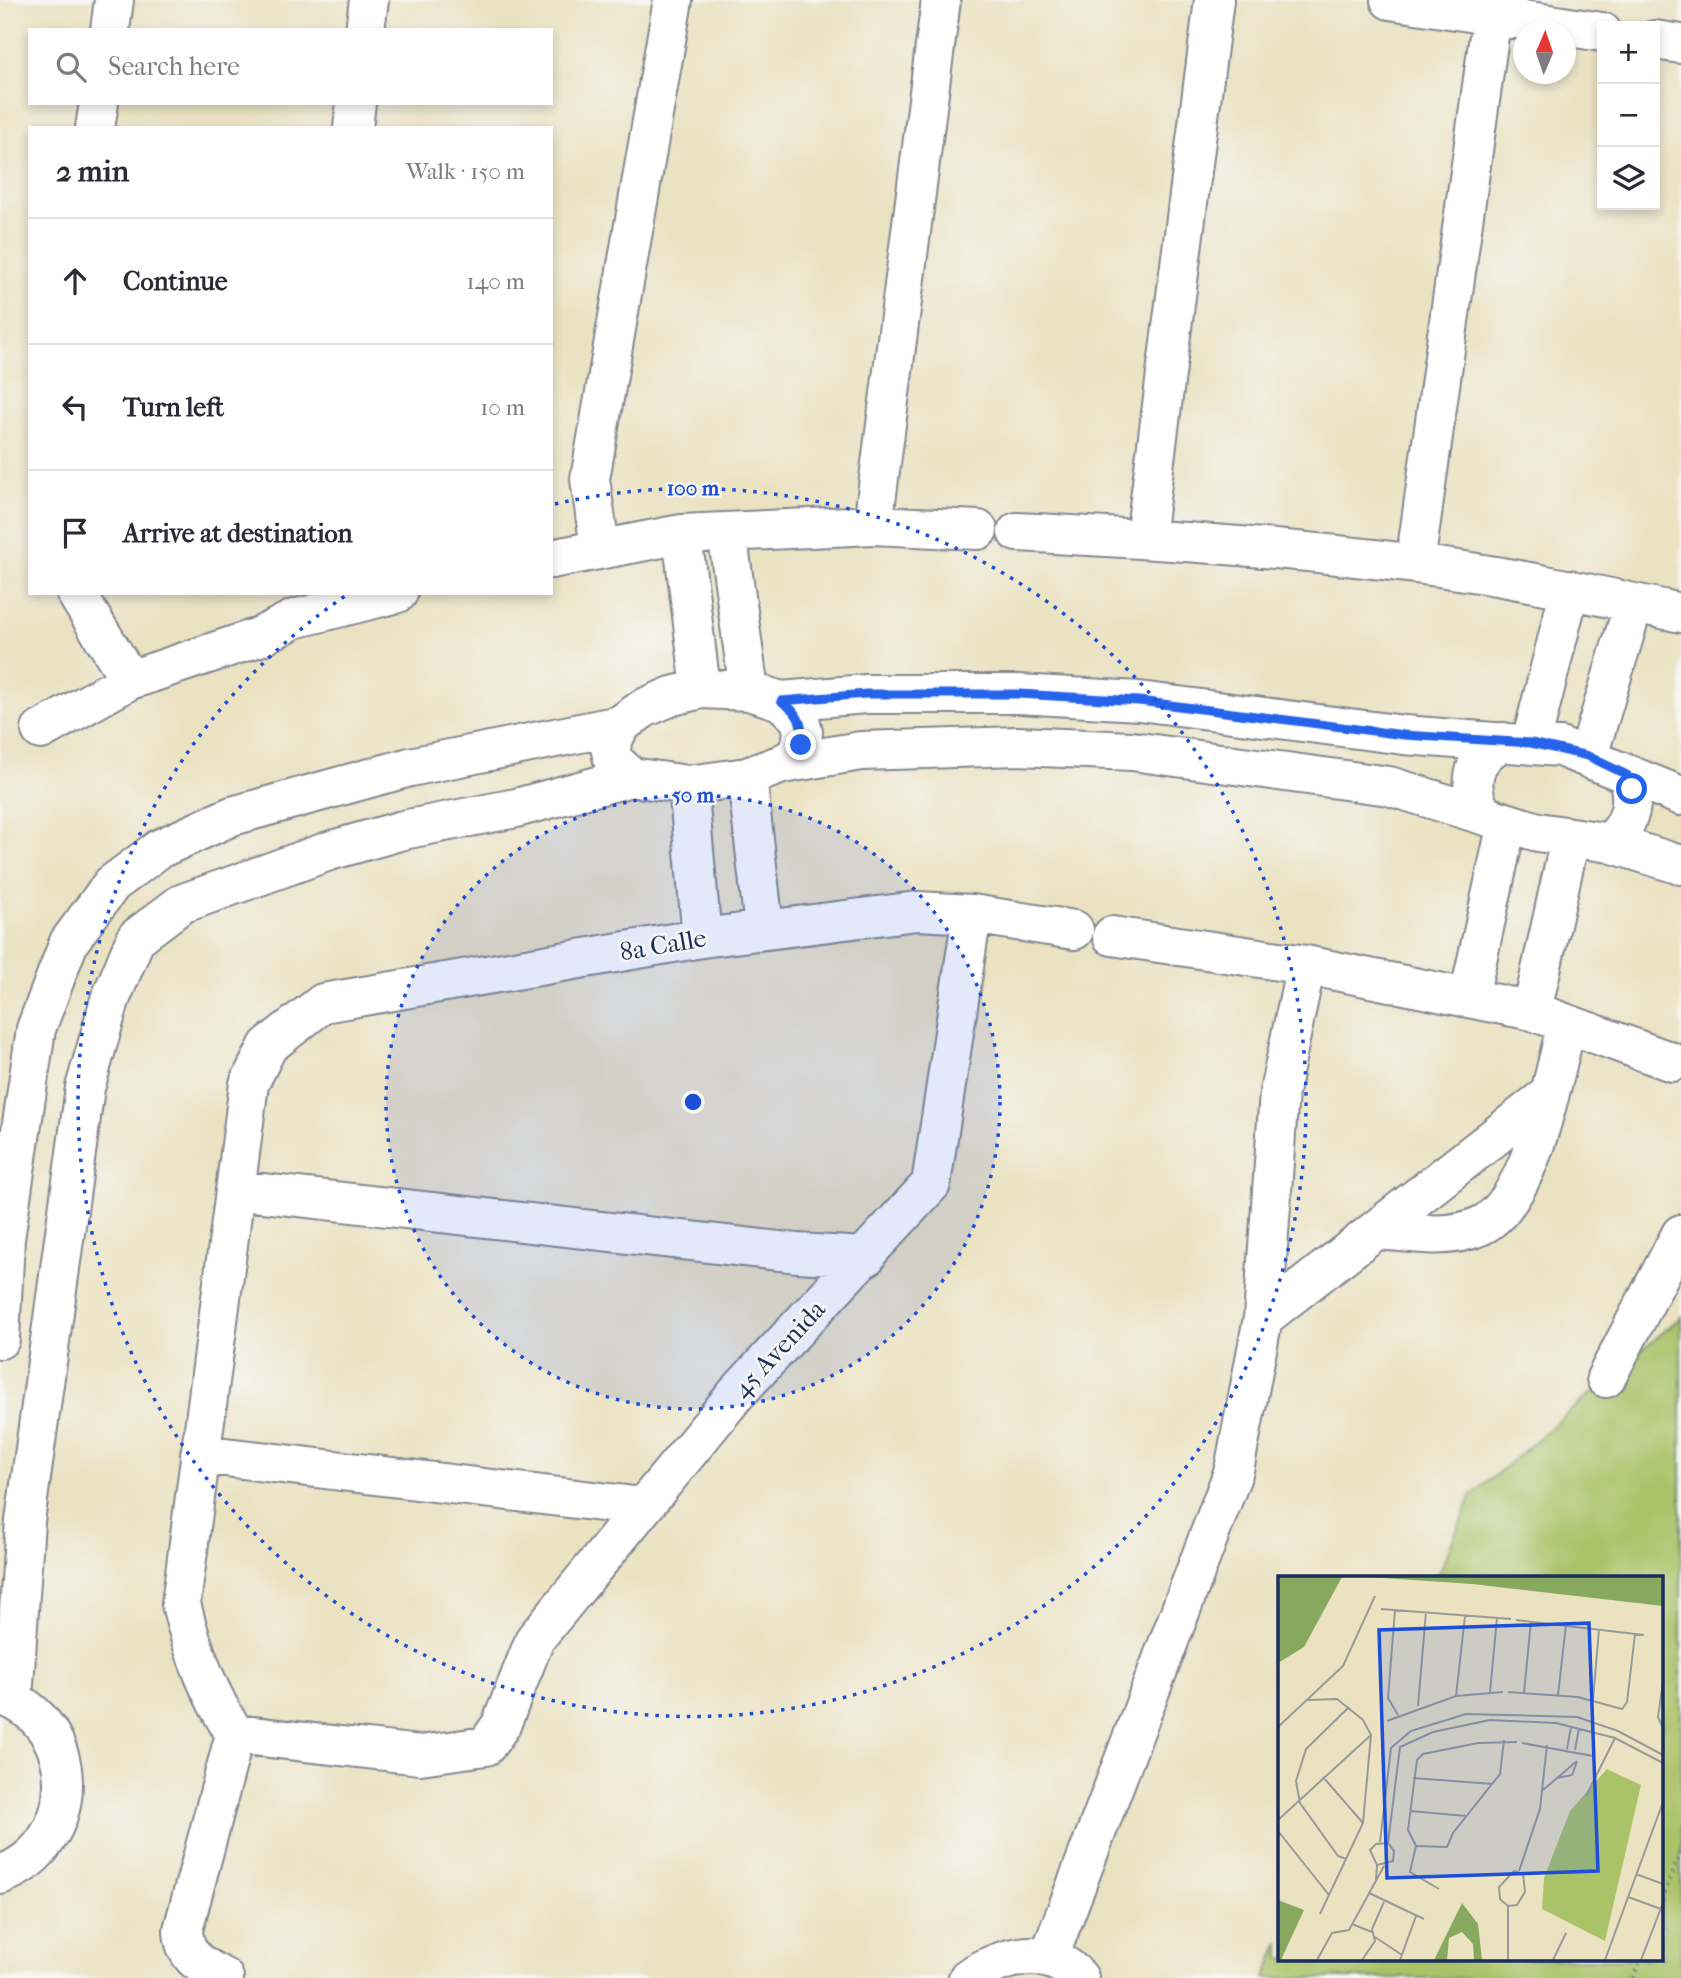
<!DOCTYPE html>
<meta charset="utf-8">
<style>
:root{--surface:#fff;--page:#f2f2f3;--text:#2b2b33;--muted:#7c7c81;--line:#e1e1e2}
body{margin:0;font-family:"IM FELL French Canon",serif;background:var(--page);color:var(--text)}
.controls{position:absolute;right:21px;top:21px;display:grid;overflow:hidden;border-radius:0px;box-shadow:0 4px 10px #0003}
.controls button{width:63px;height:63px;display:grid;place-items:center;padding:0;border:0;border-bottom:2px solid var(--line);background:var(--surface);color:var(--text);font:35px sans-serif}
.compass{position:absolute;left:1513px;top:21px;width:63px;height:63px;border-radius:50%;background:var(--surface);box-shadow:0 4px 10px #0003;rotate:2deg}
.stop{position:absolute;width:21px;height:21px;margin:-16px;border:5px solid #2563eb;border-radius:50%;background:#fff}
.stop.end{background:#2563eb;border-color:#fff;box-shadow:0 2px 7px #0008}
.list{margin:0;padding:0;list-style:none}
h2{display:flex;justify-content:space-between;align-items:center;height:91px;margin:0;padding:0 28px;font-size:30px}
h2 small{font-size:23px;font-weight:400;color:var(--muted)}
.list li{display:grid;grid-template-columns:46px 1fr auto;gap:21px;align-items:center;box-sizing:border-box;height:126px;padding:0 28px;border-top:2px solid var(--line)}
.list b{display:block;font-size:26px;white-space:nowrap}
.list em{font-size:23px;font-style:normal;color:var(--muted)}
.icon{flex:none;width:38px;height:38px;fill:none;stroke:currentColor;stroke-width:2;stroke-linecap:round;stroke-linejoin:round}
.map{position:relative;flex:none;width:1681px;height:1978px;overflow:hidden}
.search{position:absolute;background:var(--surface);box-shadow:0 4px 10px #0003;left:28px;top:28px;width:525px;height:77px;display:flex;align-items:center;gap:18px;box-sizing:border-box;padding:0 24px;border-radius:0px;color:var(--muted);font-size:26px}
.panel{position:absolute;background:var(--surface);box-shadow:0 4px 10px #0003;left:28px;top:126px;width:525px;height:469px;border-radius:0px}
.map>svg:first-child{display:block}
.green{fill:#aac369;stroke:#627964;stroke-width:2}
.lines{fill:none;stroke-linecap:round;stroke-linejoin:round}
.minor-casing{stroke:#838890;stroke-width:42}
.path{stroke:#838890;stroke-width:4.5;stroke-dasharray:2 5;stroke-linecap:butt}
.minor{stroke:#fff;stroke-width:38}
.route{stroke:#2563eb;stroke-width:9}
.ring{fill:none;stroke:#1d4ed8;stroke-width:3.5;stroke-dasharray:3.5 7}
.labels{text-anchor:middle;dominant-baseline:central;stroke-width:5;stroke-linejoin:round;paint-order:stroke}
.street-label{font-size:26px;fill:#1b2f5e;stroke:#f6f6f2}
.inset-road{fill:none;stroke:#989a9a;stroke-width:2}
.view{fill:#1d4ed8;fill-opacity:0.15;stroke:#1d4ed8;stroke-width:3.5}
.inset-edge{fill:none;stroke:#1b2f5e;stroke-width:3.5}
.centre{fill:#1d4ed8;stroke:#f6f6f2;stroke-width:3.5}
.ring-label{font-size:21px;text-anchor:middle;font-weight:bold;fill:#1d4ed8;stroke:#f6f6f2;stroke-width:5;stroke-linejoin:round;paint-order:stroke}
</style>
<div class="map">
<svg width="1681" height="1978" viewBox="0 0 1681 1978">
<rect width="100%" height="100%" fill="#f6f6f2"/>
<filter id="ink" filterUnits="userSpaceOnUse"><feTurbulence type="fractalNoise" baseFrequency=".0143" numOctaves="2"/><feDisplacementMap in="SourceGraphic" scale="14" xChannelSelector="R" yChannelSelector="G"/><feConvolveMatrix kernelMatrix="1 2 1 2 8 2 1 2 1" color-interpolation-filters="sRGB"/></filter>
<filter id="wash" filterUnits="userSpaceOnUse"><feTurbulence type="fractalNoise" baseFrequency=".00686" numOctaves="4" result="noise"/><feDisplacementMap in="SourceGraphic" scale="28" xChannelSelector="R" yChannelSelector="G"/><feGaussianBlur stdDeviation="1.57" result="paint"/><feColorMatrix in="noise" values="0 0 0 0 0 0 0 0 0 0 0 0 0 0 0 0 0 1.4 0 .05"/><feComposite in="paint" operator="in"/></filter>
<g filter="url(#wash)">
<rect width="100%" height="100%" fill="#ebe2c2"/>
<path class="green" d="M1681 1317V1978H1265L1280 1942V1959H1662V1577H1437L1472 1495Z"/>
</g>
<g filter="url(#ink)">
<g class="lines">
<g class="minor-casing">
<path id="minor" d="M1390 0 1602 32
M110 30 114 0
M365 30 369 0
M1655 40 1681 44
M95 128 99 103
M353 128 356 103
M873 525 941 0
M727 532 749 691
M1017 532C1150 539 1283 547 1415 564 1504 575 1593 594 1681 613
M682 534 701 689
M1145 538 1214 0
M600 548 590 479 673 0
M551 559 682 534 873 525 978 530
M1415 564 1492 15
M76 593 130 680
M781 701 866 694H1019L1139 701 1404 735 1560 747 1681 796
M41 730 130 680 259 637 294 619 398 593
M1531 743 1570 589
M1588 756 1634 603
M782 764 794 757 801 745 803 732 800 719 781 701 749 691 701 689 672 696 644 708 620 725 610 747 613 760 631 777 688 785 747 777 782 764 861 751 1018 746 1132 751 1389 786 1538 832 1610 843 1681 865
M747 777 764 928
M688 785 702 938
M1482 813C1466 785 1472 756 1503 742
M1610 843C1631 823 1636 801 1627 775
M1112 936 1306 965 1532 1011 1672 1062
M1469 997 1507 823
M1532 1011 1570 839
M235 1190 797 1253 866 1257
M1379 1230C1411 1233 1449 1240 1480 1226 1532 1203 1553 1076 1567 1024
M1263 1318 1547 1096
M0 1339 5 1239 36 1029 69 942 112 884 159 849 232 816 410 767 620 725
M1606 1378 1681 1234
M200 1454 643 1507
M0 1695C85 1723 83 1846 0 1875
M13 1699 25 1521 85 1088 110 1000 136 938 181 904 329 851 403 830 516 808 631 777
M235 1734 420 1755 486 1746 501 1725 535 1639 736 1394 931 1184 972 914
M1049 1957 1234 1470 1263 1318 1279 1092 1306 965
M224 1978C202 1966 184 1958 183 1930L235 1734C209 1695 192 1649 181 1604L249 1084 268 1046 323 1003 702 938 917 911 972 914 1074 930
M968 1978C1005 1955 1047 1943 1079 1978"/>
</g>
<path class="path" d="M1662 1900 1681 1851
M1633 1978 1641 1959"/>
<use href="#minor" class="minor"/>
</g>
</g>
<g class="lines" filter="url(#ink)">
<path class="route" d="M801 745C804 724 799 713 781 701L866 694H1019L1139 701 1404 735 1531 743 1588 756 1627 775 1632 789"/>
</g>
<circle cx="693" cy="1102" r="307" fill="#1d4ed8" fill-opacity=".12"/>
<g class="ring">
<circle cx="693" cy="1102" r="307"/>
<path d="M555 504A614 614 0 1 1 345 596"/>
</g>
<g class="labels">
<g class="street-label">
<text transform="translate(663 945) rotate(-10)">8a Calle</text>
<text transform="translate(779 1349) rotate(-47)">45 Avenida</text>
</g>
</g>
<g transform="translate(1278 1576)">
<rect width="385" height="385" fill="#ebe2c2"/>
<path d="M329 193 363 209 327 365 264 333 266 302 292 235Z" fill="#aac369"/>
<path d="M0 1H64L26 71 0 87ZM90 1H385V30L194 8ZM0 324 26 334 3 384H0ZM184 327 200 348 204 384H196L195 368 184 356 171 362 169 384H156Z" fill="#87a95d"/>
<path class="inset-road" d="M103 33 233 43M117 34 110 122 120 139M238 44 366 59M385 106 380 141 385 152M212 116 219 42M230 116 300 121 344 133 349 126 357 58M246 117 253 45M280 119 288 49M178 120 187 40M30 124 59 123 85 144 93 159 85 247 42 338M315 124 321 53M140 130 148 36M109 145 178 120 225 116M0 151 65 90 97 20M244 167 315 180M289 173 293 151M297 174 301 152M45 201 85 247M135 202 215 208M279 202 294 199 299 186M265 214 299 185M308 220 337 162M132 235 188 240M0 244 93 159M0 255 51 319M102 266 113 172 133 155 188 138 299 141 340 155 385 179M110 267 122 171 155 156 212 144 278 147 337 162 385 187M138 270 169 271 175 257 222 198 226 164M68 283 60 280 22 227 18 205 28 173 71 131M236 295 245 298 247 316 239 329 230 330 222 323 221 311ZM241 295 262 233 269 169M358 298 385 308M98 304 99 289 92 274 98 268 110 267 116 275 115 285 99 289M161 313 132 296 138 270 130 254 139 184 145 178 200 167 239 166M91 317 146 343M350 321 383 333M230 330V384M74 348 94 356M97 361 124 379M39 384 54 357 71 354 106 290M84 384 97 365 94 353 106 326M122 384 138 340M275 384 288 357M327 384 385 226M363 384 385 327"/>
<path class="view" d="M311 47 320 295 109 302 101 54Z"/>
<rect width="385" height="385" class="inset-edge"/>
</g>
<circle cx="693" cy="1102" r="10" class="centre"/>
<g class="ring-label">
<text x="693" y="495">100 m</text>
<text x="693" y="802">50 m</text>
</g>
</svg>
<div class="controls">
<button>+</button>
<button>−</button>
<button><svg class="icon" aria-label="layers" viewBox="0 0 24 24"><path d="M12 4l9 5-9 5-9-5zM3 14l9 5 9-5"/></svg></button>
</div>
<svg class="compass" viewBox="-18 -18 36 36"><path d="M0-13l5 13h-10z" fill="#e53935"/><path d="M0 13l5-13h-10z" fill="#7c7c81"/></svg>
<div class="stop" style="left:1632px;top:789px"></div>
<div class="stop end" style="left:801px;top:745px"></div>
<div class="search"><svg class="icon" aria-label="search" viewBox="0 0 24 24"><circle cx="10" cy="10" r="6"/><path d="M15 15l6 6"/></svg>Search here</div>
<section class="panel">
<h2>2 min<small>Walk · 150 m</small></h2>
<ul class="list">
<li><svg class="icon" aria-label="ahead" viewBox="0 0 24 24"><path d="M12 20V5M6 11l6-6 6 6"/></svg><div><b>Continue</b></div><em>140 m</em></li>
<li><svg class="icon" aria-label="left" viewBox="0 0 24 24"><path d="M17 20v-9H6M10 6l-5 5 5 5"/></svg><div><b>Turn left</b></div><em>10 m</em></li>
<li><svg class="icon" aria-label="arrive" viewBox="0 0 24 24"><path d="M6 21V4h12l-3 4 3 4H6"/></svg><div><b>Arrive at destination</b></div></li>
</ul>
</section>
</div>
